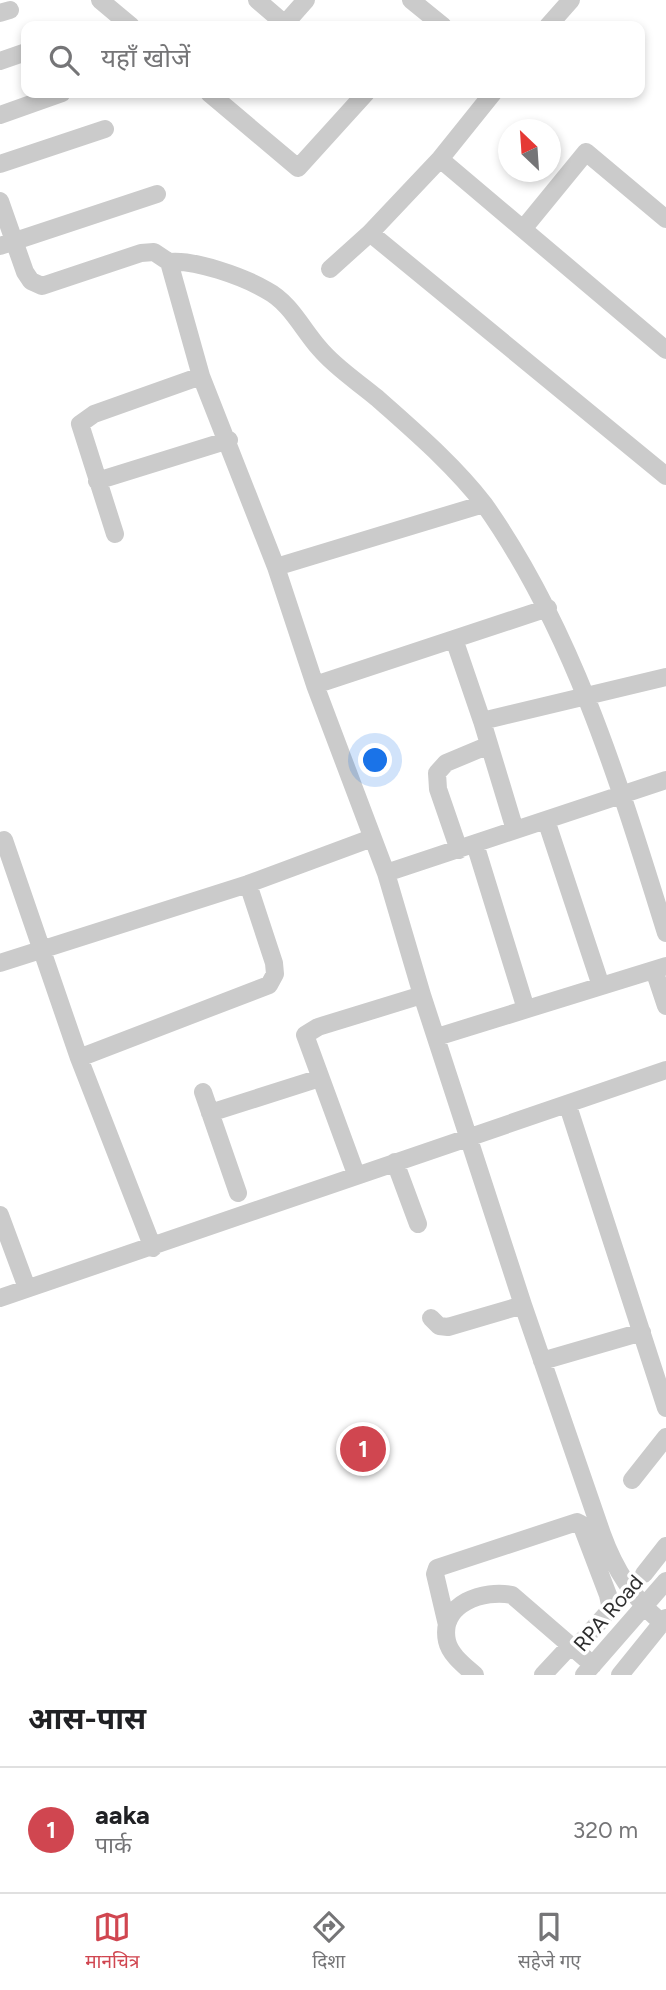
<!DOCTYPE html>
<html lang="hi">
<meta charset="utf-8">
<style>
:root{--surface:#fff;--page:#f6f6f6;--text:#202124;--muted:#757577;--line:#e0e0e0;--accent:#d04650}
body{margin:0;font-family:Figtree,"Noto Sans Devanagari",sans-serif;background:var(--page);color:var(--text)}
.compass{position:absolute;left:498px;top:119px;width:63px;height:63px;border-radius:50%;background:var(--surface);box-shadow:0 4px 10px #0003;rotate:335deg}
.you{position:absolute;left:376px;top:761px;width:24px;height:24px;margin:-18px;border:5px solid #fff;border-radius:50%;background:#1a73e8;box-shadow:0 0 0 10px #1a73e833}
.badge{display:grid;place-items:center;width:46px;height:46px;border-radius:50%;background:var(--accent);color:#fff;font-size:23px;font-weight:700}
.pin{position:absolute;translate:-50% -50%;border:4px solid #fff;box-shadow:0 2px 7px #0006}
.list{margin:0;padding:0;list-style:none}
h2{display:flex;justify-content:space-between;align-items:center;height:91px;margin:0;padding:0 28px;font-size:30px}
h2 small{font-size:23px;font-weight:400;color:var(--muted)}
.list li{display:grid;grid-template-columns:46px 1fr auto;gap:21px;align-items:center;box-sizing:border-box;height:126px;padding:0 28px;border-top:2px solid var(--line)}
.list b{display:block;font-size:26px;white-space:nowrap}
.list p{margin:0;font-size:23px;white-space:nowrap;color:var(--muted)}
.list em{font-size:23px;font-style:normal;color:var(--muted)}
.icon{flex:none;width:38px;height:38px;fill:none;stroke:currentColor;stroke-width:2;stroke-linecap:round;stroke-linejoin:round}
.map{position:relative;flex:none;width:666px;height:1675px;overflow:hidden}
.search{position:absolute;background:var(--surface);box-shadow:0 4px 10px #0003;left:21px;right:21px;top:21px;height:77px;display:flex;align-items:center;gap:18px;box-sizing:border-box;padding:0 24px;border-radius:14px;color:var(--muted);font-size:26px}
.sheet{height:217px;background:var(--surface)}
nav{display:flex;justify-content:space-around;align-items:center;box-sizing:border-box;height:98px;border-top:2px solid var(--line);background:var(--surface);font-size:19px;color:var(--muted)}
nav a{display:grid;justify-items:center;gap:4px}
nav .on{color:var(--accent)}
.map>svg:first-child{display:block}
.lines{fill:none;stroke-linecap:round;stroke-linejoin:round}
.minor{stroke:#cbcbcb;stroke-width:18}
.labels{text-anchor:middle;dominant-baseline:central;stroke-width:7;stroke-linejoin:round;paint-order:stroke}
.street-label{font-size:21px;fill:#2e2e2e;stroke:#fff}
</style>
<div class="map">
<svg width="666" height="1675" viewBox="0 0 666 1675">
<rect width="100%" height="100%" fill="#fff"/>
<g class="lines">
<path class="minor" d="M100 0 131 26
M257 0 285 24
M411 0 443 26
M0 13 10 10
M283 26 306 0
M548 26 571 0
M0 61 26 52
M209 93 298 168 366 93
M493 93 440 159 370 233 666 476
M0 115 62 93
M440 159 666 350
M0 164 105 129
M0 201 25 272 31 281 42 286 141 253 154 252 169 262 201 376 276 567 315 685 386 873 422 995 523 1305 602 1534C615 1570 633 1598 662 1623
M523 229 586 152 666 219
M0 246 157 194
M169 262C194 259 244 277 266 290 291 303 302 329 320 349 336 368 358 382 377 398 414 431 453 464 484 504
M330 269 370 233
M97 481 229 440
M115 534 80 424 94 414 201 376
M276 567 484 504C574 631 620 786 666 933
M454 639 482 721
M315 685 548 608
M546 820 601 986
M515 830 482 721 666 677
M4 840 79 1058 153 1248
M475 844 526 1009
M459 850 438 789 437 773 446 763 489 745
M386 873 666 780
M0 963 248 884 372 838
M654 970 666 1006
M437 1037 666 966
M79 1058 269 985 275 974 274 963 248 884
M203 1092 238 1193
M568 1106 666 1408
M210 1113 320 1078
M395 1162 418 1224
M356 1174 305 1035 318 1027 422 995
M0 1215 27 1288
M0 1298 666 1070
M431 1318 439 1326 448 1327 523 1305
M542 1361 642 1332
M632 1480 666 1437
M644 1574 666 1546
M447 1625 435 1574 437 1568 577 1522 581 1524 608 1595 611 1609 574 1650
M475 1675C465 1666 450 1655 447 1641 439 1603 485 1589 512 1595L593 1665
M543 1675 570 1646
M584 1675 666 1581
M620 1675 666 1618"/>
</g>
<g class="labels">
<g class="street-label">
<text transform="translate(608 1613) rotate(-49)">RPA Road</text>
</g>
</g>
</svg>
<svg class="compass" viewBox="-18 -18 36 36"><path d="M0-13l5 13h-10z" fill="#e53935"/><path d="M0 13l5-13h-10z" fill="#757577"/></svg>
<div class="you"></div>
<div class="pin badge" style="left:363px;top:1449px">1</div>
<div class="search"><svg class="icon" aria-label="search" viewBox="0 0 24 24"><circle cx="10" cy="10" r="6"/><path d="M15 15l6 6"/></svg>यहाँ खोजें</div>
</div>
<section class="sheet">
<h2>आस-पास<small></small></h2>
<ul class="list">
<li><span class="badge">1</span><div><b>aaka</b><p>पार्क</p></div><em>320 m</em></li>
</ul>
</section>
<nav>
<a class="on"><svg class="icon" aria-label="map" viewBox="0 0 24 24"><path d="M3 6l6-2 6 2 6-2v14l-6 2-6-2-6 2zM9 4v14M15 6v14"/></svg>मानचित्र</a>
<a><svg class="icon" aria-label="directions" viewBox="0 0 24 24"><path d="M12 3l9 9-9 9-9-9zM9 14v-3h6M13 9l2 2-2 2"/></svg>दिशा</a>
<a><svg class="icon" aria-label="saved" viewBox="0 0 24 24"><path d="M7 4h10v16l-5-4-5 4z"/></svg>सहेजे गए</a>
</nav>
